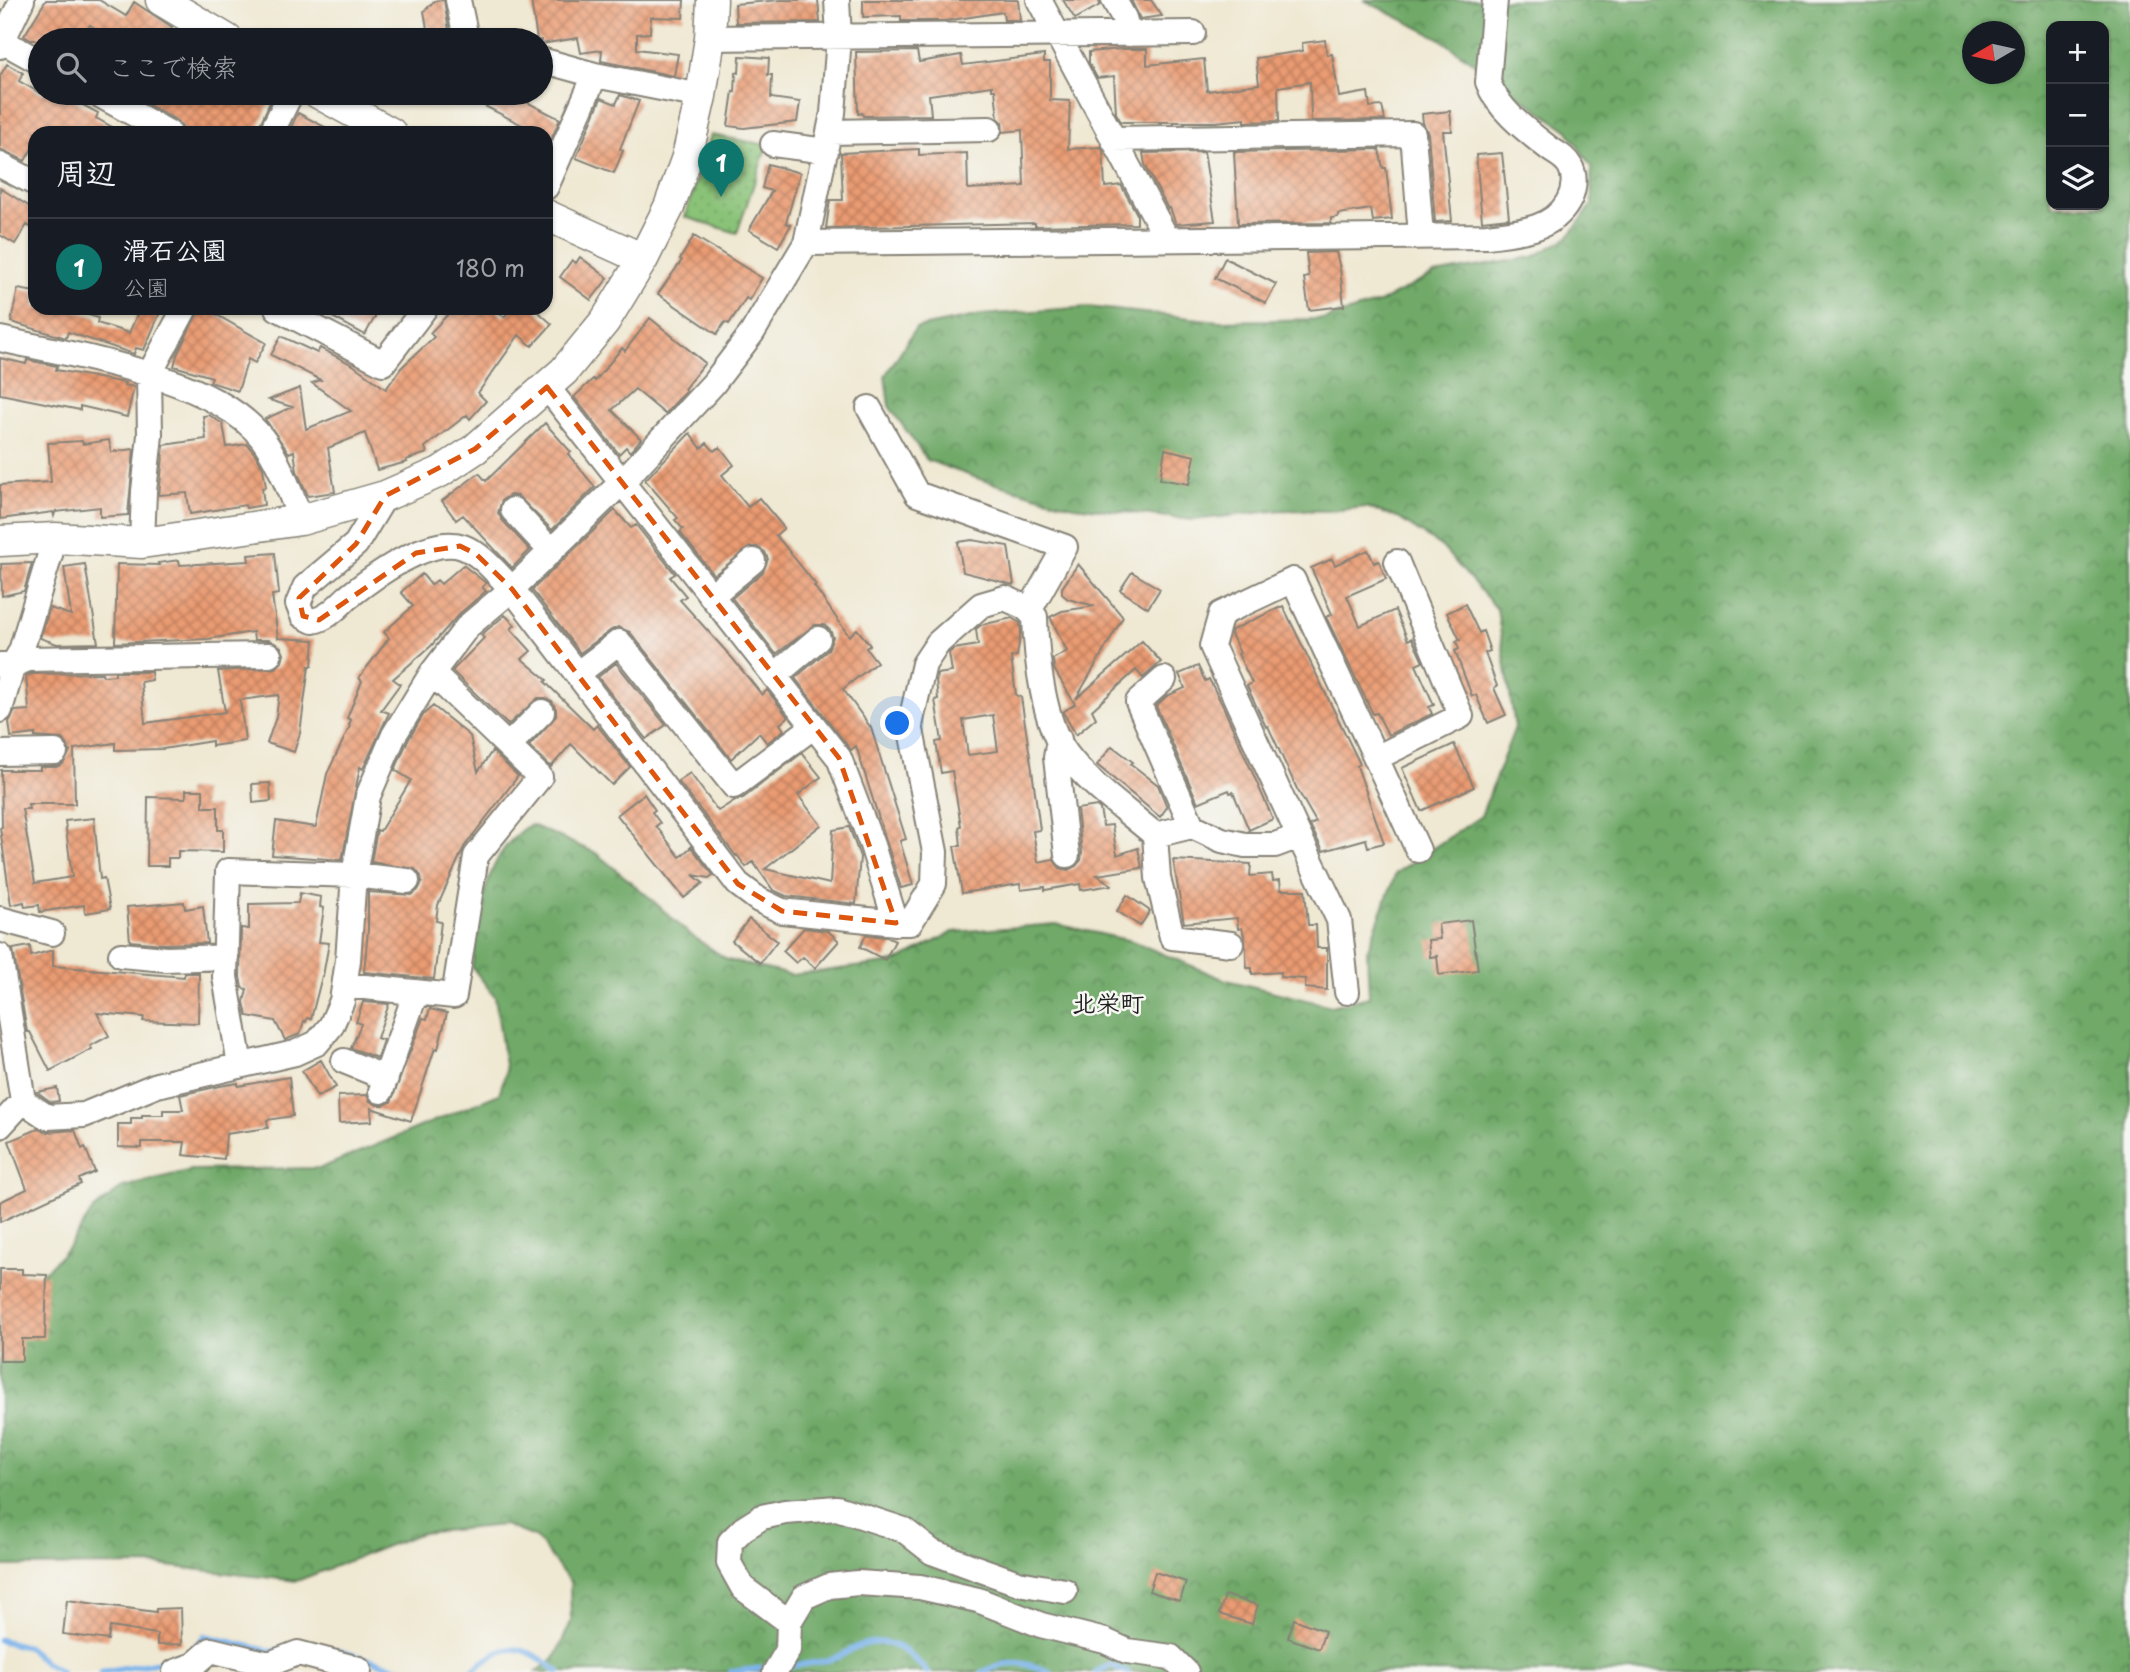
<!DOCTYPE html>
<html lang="ja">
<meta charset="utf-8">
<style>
:root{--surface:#171b24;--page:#20242c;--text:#f1f3f6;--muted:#9ea1a6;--line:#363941;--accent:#0f766e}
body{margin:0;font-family:"Playpen Sans","Klee One",sans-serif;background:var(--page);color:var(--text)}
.controls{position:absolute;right:21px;top:21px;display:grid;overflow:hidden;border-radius:14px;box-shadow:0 2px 5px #0004}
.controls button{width:63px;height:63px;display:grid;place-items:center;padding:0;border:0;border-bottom:2px solid var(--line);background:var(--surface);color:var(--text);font:35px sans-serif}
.compass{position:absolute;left:1962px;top:21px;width:63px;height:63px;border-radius:50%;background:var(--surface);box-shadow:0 2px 5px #0004;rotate:261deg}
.you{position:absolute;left:898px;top:724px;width:24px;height:24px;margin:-18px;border:5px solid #fff;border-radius:50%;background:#1a73e8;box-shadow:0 0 0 10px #1a73e833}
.badge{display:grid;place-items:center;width:46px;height:46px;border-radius:50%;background:var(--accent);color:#fff;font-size:23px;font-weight:700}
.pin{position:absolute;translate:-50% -58px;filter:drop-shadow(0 2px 4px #0008)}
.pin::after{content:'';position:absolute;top:37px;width:24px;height:21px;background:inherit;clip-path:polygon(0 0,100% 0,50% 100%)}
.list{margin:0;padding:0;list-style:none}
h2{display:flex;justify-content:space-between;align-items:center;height:91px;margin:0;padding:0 28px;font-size:30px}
h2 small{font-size:23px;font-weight:400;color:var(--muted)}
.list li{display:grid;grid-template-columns:46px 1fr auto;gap:21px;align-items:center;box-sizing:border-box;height:98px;padding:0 28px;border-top:2px solid var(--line)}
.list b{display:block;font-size:26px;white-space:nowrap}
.list p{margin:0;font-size:23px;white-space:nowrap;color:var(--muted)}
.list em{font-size:23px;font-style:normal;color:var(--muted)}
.icon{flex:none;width:38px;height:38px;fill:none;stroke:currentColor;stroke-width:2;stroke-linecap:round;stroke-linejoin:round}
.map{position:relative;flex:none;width:2130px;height:1672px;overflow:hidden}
.search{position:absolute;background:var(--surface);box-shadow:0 2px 5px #0004;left:28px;top:28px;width:525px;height:77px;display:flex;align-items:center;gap:18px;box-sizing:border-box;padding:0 24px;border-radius:38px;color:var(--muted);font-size:26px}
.panel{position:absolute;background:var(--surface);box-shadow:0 2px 5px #0004;left:28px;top:126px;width:525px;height:189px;border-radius:21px}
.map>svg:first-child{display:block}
.forest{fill:url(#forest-crowns);stroke:#466242;stroke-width:2;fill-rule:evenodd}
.park{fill:url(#park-dots);stroke:#53704a;stroke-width:2}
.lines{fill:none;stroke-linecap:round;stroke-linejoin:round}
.stream{stroke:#7ab2ea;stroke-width:6}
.building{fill:url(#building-cross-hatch);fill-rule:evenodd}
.minor-casing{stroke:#868277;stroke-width:28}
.tertiary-casing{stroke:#868277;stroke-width:33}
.minor{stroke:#fff;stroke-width:24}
.tertiary{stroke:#fff;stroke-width:30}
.marked{fill:none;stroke:#de560d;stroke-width:5;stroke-dasharray:14 9;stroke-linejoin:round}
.labels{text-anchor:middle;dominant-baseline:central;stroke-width:5;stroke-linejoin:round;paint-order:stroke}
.quarter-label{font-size:24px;font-weight:bold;fill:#1c1c1c;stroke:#f6f6f2}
</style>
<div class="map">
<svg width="2130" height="1672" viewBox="0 0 2130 1672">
<defs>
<pattern id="forest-crowns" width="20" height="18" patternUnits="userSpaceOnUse" patternTransform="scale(1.75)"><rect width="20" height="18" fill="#6fa968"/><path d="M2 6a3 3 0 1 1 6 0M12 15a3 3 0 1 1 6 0" fill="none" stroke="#5a8955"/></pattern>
<pattern id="park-dots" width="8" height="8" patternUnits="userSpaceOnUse" patternTransform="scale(1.75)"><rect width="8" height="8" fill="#8ac378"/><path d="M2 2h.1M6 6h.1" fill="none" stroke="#76a767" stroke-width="1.8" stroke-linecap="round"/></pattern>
<pattern id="building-cross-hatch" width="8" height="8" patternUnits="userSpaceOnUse" patternTransform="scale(1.75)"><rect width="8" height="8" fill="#ea9b72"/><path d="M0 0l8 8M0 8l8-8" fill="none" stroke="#bd7e5d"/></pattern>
</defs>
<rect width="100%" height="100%" fill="#f6f6f2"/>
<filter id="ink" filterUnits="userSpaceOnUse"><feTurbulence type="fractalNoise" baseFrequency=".0143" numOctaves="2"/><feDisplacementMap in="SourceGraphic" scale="14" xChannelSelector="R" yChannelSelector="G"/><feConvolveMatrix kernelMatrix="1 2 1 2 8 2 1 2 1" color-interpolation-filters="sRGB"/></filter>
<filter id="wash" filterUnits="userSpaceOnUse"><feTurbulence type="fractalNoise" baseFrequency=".00686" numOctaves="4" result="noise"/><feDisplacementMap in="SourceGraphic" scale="28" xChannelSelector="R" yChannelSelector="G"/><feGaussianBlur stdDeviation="1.57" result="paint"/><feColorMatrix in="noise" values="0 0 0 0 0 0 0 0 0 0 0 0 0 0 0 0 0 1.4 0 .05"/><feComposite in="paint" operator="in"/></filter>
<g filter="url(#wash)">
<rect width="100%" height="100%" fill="#efe8d2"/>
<path class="forest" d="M1364 0H2130V1672H536L554 1659 571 1622 570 1582 536 1538 504 1525 421 1533 297 1581 158 1565 0 1566V1316L67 1249 93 1210 123 1187 191 1170 321 1168 499 1094 506 1072 495 997 472 967C479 924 481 870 514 837 520 832 524 826 532 825L596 853 649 897 688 933 728 960 791 975 895 962 953 932 1056 924 1132 941 1223 979 1331 1006 1369 997 1367 951 1396 873 1481 816 1515 727 1497 609 1442 547 1398 518 1366 507 1331 511 1283 510 1193 520 1073 506 982 480 927 460 889 406 885 376 916 328 981 315 1088 307 1219 321 1325 319 1379 303 1434 274 1533 257 1568 237 1592 205 1591 167 1568 131 1439 38ZM2051 26H2104V205H2051ZM1972 32H2014V74H1972Z"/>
<path class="park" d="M711 135 767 145 737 233 685 217Z"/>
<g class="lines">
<path class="stream" d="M0 1640 27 1647 46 1663 61 1672
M318 1646 414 1672
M786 1666C803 1665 819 1663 835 1658 846 1654 855 1646 866 1644 891 1637 912 1654 927 1672
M101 1672 184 1658 205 1636 272 1652 277 1650
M471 1672C508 1640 521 1643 559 1672
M731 1672 772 1667
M983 1672C1010 1659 1023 1661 1050 1672
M1096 1672 1111 1665 1127 1672"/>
</g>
<g id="blocks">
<path class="building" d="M46 0H99L126 16 134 2 172 27 164 40H115L90 25 81 40H31L24 36Z
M444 0 449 31 428 34 424 11 435 1Z
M531 0H684L683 18 651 17 650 33 637 34V49L678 54 674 76 601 61 602 50 581 53 578 38 541 44V40H537Z
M780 0H818L820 22 736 23 735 4Z
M863 0H1018L1020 20H1004L1003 12 945 21H901V16L863 17Z
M1063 0H1099L1100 5 1075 19Z
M1131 0H1151L1162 16 1140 19Z
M1325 40 1327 55 1332 54 1339 97 1368 92 1370 107 1382 106 1385 120 1311 121 1310 82 1278 87 1279 121 1245 122V119L1215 122H1121L1116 113 1114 76 1097 78 1089 63V52L1121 49H1147V65L1204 59 1207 91 1259 84 1256 58 1303 51 1302 43Z
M917 51 919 62 961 55 963 65 1044 55V62H1050V100L1070 101 1068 149 1101 147 1103 151 1105 187 1121 185 1137 214V224L1035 226V223L826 228 830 200H843L841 153 919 149V155L967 153 968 189 1024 186 1022 130 1003 132 1002 122 998 118 995 90H992V86L929 95 931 115 863 116 862 113 858 114 856 52Z
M740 56 769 58 768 75H772L771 98 800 102 797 122 744 128 728 126 733 91 735 92 736 72 739 73Z
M7 64 23 73 19 81 40 93H54L69 101 70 98 98 113 96 118 123 133H35V143L25 161 0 149V76Z
M127 93H259L271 100 256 133H184L182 126 176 120Z
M459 93H509L560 119 551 140 546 137V133H538Z
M620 95 639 101 620 149 623 151 614 173 576 158 601 98 616 104Z
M1450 111 1452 131H1443L1452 221 1435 222 1428 133 1423 123 1422 114Z
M298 113 336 133H288Z
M1379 149 1383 168H1386L1392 219 1373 221 1371 209 1338 214V217L1331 218V223L1238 224 1234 152Z
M1204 152 1215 221 1176 224 1170 208 1168 209 1145 165 1143 153Z
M1502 153 1509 218 1482 221 1476 155Z
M768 164 800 173 786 223 791 225 778 247 749 230 772 191 762 188Z
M0 188 35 210V230L27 225 15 244 0 235Z
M694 236 762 278 749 300 746 298 729 324 725 322 717 334 658 294 682 260 680 259Z
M1336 252 1340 269 1344 306 1309 310 1304 278 1309 277 1306 253Z
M580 257 608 278 591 300 560 277 572 260 576 263Z
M1225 258 1276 284 1266 303 1215 278Z
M18 289 35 292V308H67L98 318 97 323 129 333 140 308H162L144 350 136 348 134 354 68 332 66 338 11 322Z
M200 308H220L217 315 266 343 255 363 248 359 238 391 210 382 212 377 174 366 177 355Z
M316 308H380L365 335Z
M454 308H494L504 317 512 308H534L552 324 532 346 519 335 478 393 486 401 470 419 467 415 425 447 427 453 406 460 407 462 377 470 365 433 328 448 335 492 308 496 297 471 294 451 289 453 265 419 292 407 269 400 300 388 306 429 351 411 312 383 321 380 271 355 281 336 317 353 320 348 353 365 386 389 401 368 434 337 430 333Z
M650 318 705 363 684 389 686 391 665 414 635 389 612 410 641 439 630 452 626 447 619 454 574 397 593 379 595 381 622 348 625 351Z
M0 358 26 364 27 360 57 366 56 370 125 383 124 385 134 387 127 417 80 406V410L0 394Z
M209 415 223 424 227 447 247 444 256 455 263 468 266 487 262 488 264 505 246 508 245 505 190 514 187 493 159 495 164 445 206 439 203 416Z
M545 423 571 452 568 454 595 487 552 530 518 496 510 495 502 500 498 513 502 520 530 550 512 568 463 515 456 520 442 501 479 473 486 481Z
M690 433 701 448 707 443 714 451 720 447 734 465 722 475 748 507 759 498 784 528 776 535 816 585 814 586 849 636 857 629 870 645 866 648 877 662 843 689 871 728 906 839 900 841 913 885 901 888 856 746 851 750 795 678 828 650 833 637 830 630 824 625H815L776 654 732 598 763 572 768 559 765 552 757 547H750L714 575 680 532 683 529 675 520 678 518 645 480Z
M109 440 111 452 134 449 128 515 100 517V507L56 512V510L54 516 53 512 0 519V485L51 482 48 443 82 441 83 444Z
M1165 449 1195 456 1189 484 1160 479Z
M615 510 631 528 636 525 675 574 670 577 686 596 680 600 733 659 762 695 767 690 788 717 780 724 784 730 767 743 759 733 731 759 630 632 618 627 611 630 580 653 532 590Z
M972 540 1008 546 1014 585 963 572 958 542Z
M1368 550 1374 563 1379 561 1386 579 1347 596 1360 626 1395 610 1408 640 1412 638 1423 662 1416 665 1434 705 1429 707 1432 714 1388 735 1377 713 1373 714 1326 617 1332 614 1311 568 1332 559 1335 565Z
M275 553 279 594 272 595 278 638 314 640 312 666H309L300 733 294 752 267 743 276 717 279 695 240 700 245 741 212 746V741L163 749 115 750V743L74 749 75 804H28L29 809H22L35 883 72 877 65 821 94 818 100 879 104 878 110 909 85 913 84 905 40 912 39 905 25 907 24 902 11 905 0 828 2 827 1 770H40V767H56L63 764 70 752 67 744 62 739 35 737V734L11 737 9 722 15 711 29 710 26 676 31 674 102 673 103 676 115 675V672H151L152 680 141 682 145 723 225 712 218 671 276 668 282 662 284 654 281 647 269 640H254L253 632 208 639 115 643 117 564 159 565 158 563 179 560 180 565 198 564 249 561 248 555Z
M32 563 24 591 2 596 1 564Z
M85 564 98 643 57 644 40 638 50 608 71 615 64 567Z
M1078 564 1123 617 1076 699 1142 641 1161 662 1143 678 1136 670 1092 710 1096 718 1076 735 1063 712 1075 704 1054 669 1053 659 1067 651 1050 617 1062 611 1095 606 1068 599 1062 594V588Z
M463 565 486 583 482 587 486 591 458 615 431 646 393 679 400 684 381 710 389 713 363 769 360 767 342 860 272 855 276 821 316 827 327 774 350 726 349 725 351 720 347 718 362 681 359 678 389 638 384 632 413 606 401 592 422 574 431 585 437 580 441 584Z
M1132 572 1160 589 1148 608 1120 590Z
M1465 604 1479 633 1483 631 1490 651 1485 653 1497 686 1494 688 1506 715 1488 723 1476 695 1472 696 1455 651 1459 649 1456 641 1460 640 1447 613Z
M1283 606 1360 764 1357 766 1384 843 1368 847 1366 839 1323 851 1310 825 1316 822 1297 789 1268 726 1266 727 1247 686 1252 683 1238 654 1240 653 1231 634 1232 630Z
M505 615 515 625 511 629 531 651 522 659 547 680 545 682 593 729 597 725 630 767 612 785 571 744 551 767 529 746 556 716V709L552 701 545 698H538L508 725 452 671 484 638 481 635Z
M1012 618 1020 623 1021 631 1017 656 1011 657 1016 695 1021 697 1032 770 1040 830 1033 831 1038 862 1053 859 1060 868 1068 870 1076 866 1081 860 1082 853 1077 809 1097 806 1100 809 1103 826 1112 825 1117 855 1138 848 1142 868 1097 875 1112 885 1081 890 1080 884 1045 890V887L1021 890 1020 884 962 893 954 846H961L959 827 961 826 952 771 941 773 936 742 942 741 935 700 938 699 936 680 937 674 952 672 949 653 954 649 978 645 976 629 981 625ZM993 715 998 751 968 755 963 720Z
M616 663 666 725 646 739 598 677Z
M1198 666 1205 681 1209 679 1222 704 1273 819 1249 830 1233 792 1230 793 1229 790 1198 803 1156 706 1167 696 1185 688 1179 674Z
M433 706 470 736 478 772 492 751 518 776 464 847 438 905 436 921 441 922 434 979 364 972 368 930V892L412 895 418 890 422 883 421 876 415 869 371 862 377 830 380 831 411 780 395 770 407 742 424 714Z
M1454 744 1474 787 1421 811 1402 768Z
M1112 746 1133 762 1131 764 1158 785 1167 807 1160 817 1097 765Z
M802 753 821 777 798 795 821 825 765 869 830 884 833 830 849 827 860 857 856 904 786 896 773 890 753 862 746 867 737 855 736 856 678 781 690 773 718 811 734 801 743 798Z
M270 783 271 801 253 803 252 784Z
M186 790H203V807H218V830H223V852L178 851V858H168V866H147L148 797 186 798Z
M644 794 655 810 652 812 660 823 656 826 680 857 691 847 713 875 709 878 693 875 703 883 684 898 617 815Z
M1173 860 1251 864 1250 876 1272 874 1273 881 1280 880 1281 890H1305L1308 925H1316L1317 948H1327V990L1305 988 1306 979 1280 977 1281 972 1252 974V968H1247L1245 939 1242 928 1238 929 1237 918 1184 923Z
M300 893 321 897 320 907 324 908 319 942 329 943 323 976H322L311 1019 307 1018 306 1022 304 1021 300 1034 285 1040 275 1021 247 1016 244 1002 247 989 242 988 240 977 241 928 249 929V904L298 903Z
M1127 895 1150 911 1140 926 1117 911Z
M184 902 185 909 203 906 207 943 163 944 130 941 127 907Z
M749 919 777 941 760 963 732 941Z
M1471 920 1478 970 1439 975 1437 956 1430 957 1428 940 1440 939 1438 924Z
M804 928 828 931 839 941 815 968 803 957 796 963 783 951Z
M866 935 887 937 895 941 885 960 860 947Z
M30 946 31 956 53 950V966L184 977V973H199L198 1023 143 1021 144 1017 97 1013 109 1036 90 1046 92 1049 50 1071 30 1032H27L13 949Z
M363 1002 389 1004 377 1038 383 1040 377 1058 351 1048 361 1024 356 1022Z
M430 1009 447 1013 438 1049 435 1048 411 1121 371 1108 372 1121 339 1123 338 1096 367 1095 370 1101 377 1105H384L391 1102 423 1018 427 1019Z
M321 1060 336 1087 317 1097 302 1071Z
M289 1077 293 1116 267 1120 268 1128 226 1134 224 1159 183 1155 185 1142H142V1148L118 1147V1124H131V1118H142V1115H163V1110H183L180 1095 220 1086 238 1083V1086Z
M57 1088 59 1101 51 1102 37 1092Z
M38 1129 48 1132 75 1130 82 1149 85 1147 95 1172 79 1179 81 1184 0 1222V1202L27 1189 9 1141Z
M0 1269H22V1274L47 1275 45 1339H22V1361H0Z
M1155 1572 1186 1582 1180 1601 1149 1591Z
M1225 1595 1258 1605 1252 1624 1219 1614Z
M67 1600 156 1612V1609L181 1608 182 1644 157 1645V1634L110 1627 108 1640 63 1634Z
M1294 1619 1325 1631 1319 1649 1288 1638Z"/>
</g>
</g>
<g filter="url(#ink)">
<use href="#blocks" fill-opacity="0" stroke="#868277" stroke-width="2"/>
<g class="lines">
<g class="minor-casing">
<path id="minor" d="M458 0 466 38 473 40
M1039 0 1166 237
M1114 0 1124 18 1129 34
M710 38 1193 33
M2 41 40 62
M0 46 22 0
M541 60 595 75 701 96
M96 93 169 133
M830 132 989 129
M271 133 291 93
M1113 139 1413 134 1421 236
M773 144 826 151
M0 165 35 183
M546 187 595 75
M806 243 1487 236C1516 232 1552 231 1568 202 1574 192 1576 176 1570 166 1565 157 1557 154 1550 149 1527 131 1498 110 1488 82L1495 0
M277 308 383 363 425 308
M0 339C76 356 213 376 262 438 280 462 290 493 301 520
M547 387 839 758 872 845 896 923
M869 408 917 494 1065 547 1029 611
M385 496 356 544 305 587 298 604 303 616 313 621C328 618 337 607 348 597 373 577 430 535 463 547 482 554 497 574 512 589L738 884 759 900 782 911 896 923H910L934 884 935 852 910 725 924 664 938 643 981 605 1005 598 1025 607 1035 617C1036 656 1043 725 1068 756 1092 787 1126 810 1155 835L1192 826 1222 840 1245 845H1275L1299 836 1212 646 1221 614 1293 580 1376 758 1461 716 1397 562
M513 510 551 551
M142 543 144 491 150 435 149 375 185 308
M711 596 753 561
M0 665H13L28 659 269 655
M577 674 619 642 734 786 814 726
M774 676 818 639
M1164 679 1138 702 1192 826
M0 710 13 665 21 651 55 538
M1059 739 1056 758 1067 855
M508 746 542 712
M0 753 55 752
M1376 758 1418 850
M1155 835 1158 878 1172 937 1231 944
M1299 836 1339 920 1347 992
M0 919 52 933
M121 955 166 959 226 957
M0 956 23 1101 0 1126
M345 985 454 996 476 856 540 777 432 673
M344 1061 386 1078
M240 1065 225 977 228 871 354 875 407 881
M381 1091 416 992
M23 1101 47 1117 84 1115 157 1085 295 1053 317 1043 331 1026 342 1001 348 960 354 875 368 796 394 735 432 673 468 626 512 589 622 482 713 384 752 333 806 243 833 113 839 38 837 0
M789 1622 743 1588 729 1563 730 1542 743 1529 762 1517 785 1512 837 1508 904 1530 932 1552 973 1567 1018 1583 1065 1591
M175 1672 194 1665 211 1650 269 1664 298 1653 359 1669V1672
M775 1672 788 1650 789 1622 804 1597 829 1586 858 1583 920 1587 978 1600 1041 1625 1105 1641 1127 1651 1171 1657 1186 1672"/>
</g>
<g class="tertiary-casing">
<path id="tertiary" d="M161 0 228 40
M318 93 391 133
M546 215 643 259
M0 541 55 538 142 543 301 520 385 496 440 472 475 449 564 371 605 321 643 259 669 207 687 157 701 96 710 38 712 0"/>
</g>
<use href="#minor" class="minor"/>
<use href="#tertiary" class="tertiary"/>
</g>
</g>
<path class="marked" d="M547 387 839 758 896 923 782 911 738 884 512 589 476 554 460 546 416 553 319 620 303 616 299 598 356 544 385 496 475 449Z"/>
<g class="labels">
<g class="quarter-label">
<text x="1108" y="1002">北栄町</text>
</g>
</g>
</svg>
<div class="controls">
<button>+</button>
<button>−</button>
<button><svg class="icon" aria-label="layers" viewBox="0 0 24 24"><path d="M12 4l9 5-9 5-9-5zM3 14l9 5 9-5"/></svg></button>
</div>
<svg class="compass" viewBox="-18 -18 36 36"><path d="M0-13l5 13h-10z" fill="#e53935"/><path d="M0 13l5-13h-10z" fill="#9ea1a6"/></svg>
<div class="you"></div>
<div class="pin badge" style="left:721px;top:197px">1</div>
<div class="search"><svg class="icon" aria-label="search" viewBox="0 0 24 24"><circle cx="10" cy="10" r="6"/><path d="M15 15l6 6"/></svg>ここで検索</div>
<section class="panel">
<h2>周辺<small></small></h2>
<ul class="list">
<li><span class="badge">1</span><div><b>滑石公園</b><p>公園</p></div><em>180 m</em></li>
</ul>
</section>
</div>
